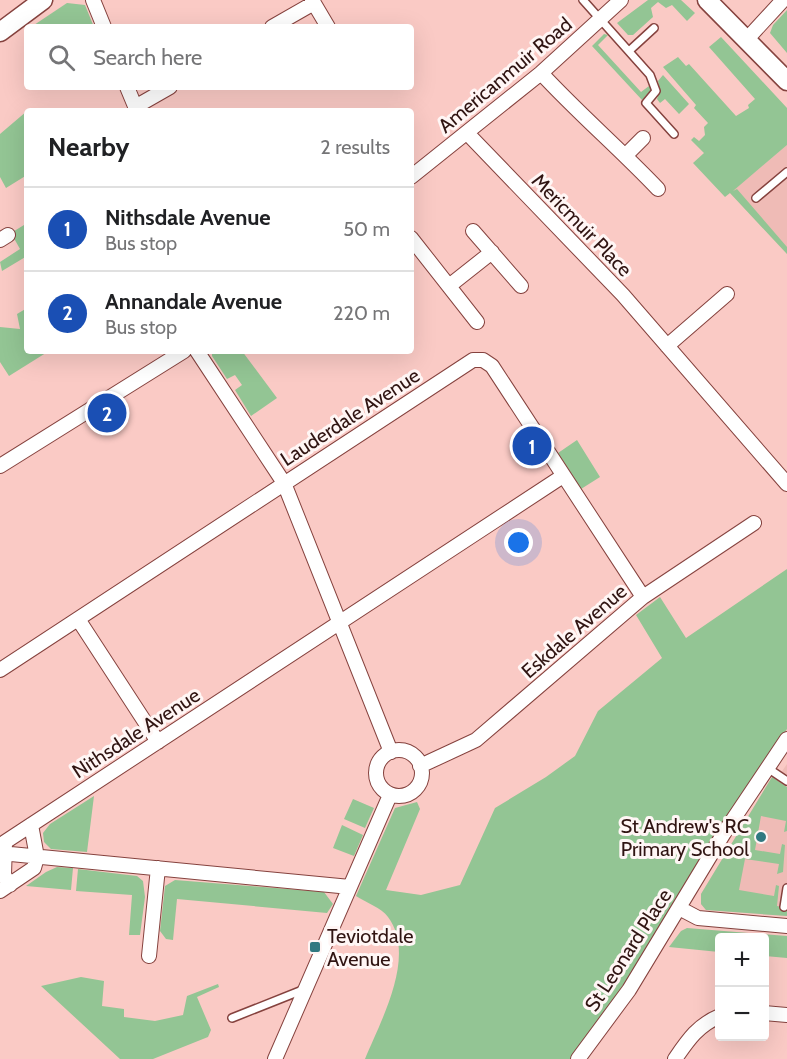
<!DOCTYPE html>
<meta charset="utf-8">
<style>
:root{--surface:#fff;--page:#f2f2f2;--text:#202124;--muted:#757577;--line:#e0e0e0;--accent:#0f766e}
body{margin:0;font-family:Cabin,sans-serif;background:var(--page);color:var(--text)}
.controls{position:absolute;right:18px;bottom:18px;display:grid;overflow:hidden;border-radius:6px;box-shadow:0 6px 24px #0002}
.controls button{width:54px;height:54px;display:grid;place-items:center;padding:0;border:0;border-bottom:2px solid var(--line);background:var(--surface);color:var(--text);font:30px sans-serif}
.you{position:absolute;left:519px;top:543px;width:21px;height:21px;margin:-15px;border:4px solid #fff;border-radius:50%;background:#1a73e8;box-shadow:0 0 0 9px #1a73e833}
.badge{display:grid;place-items:center;width:39px;height:39px;border-radius:50%;background:var(--accent);color:#fff;font-size:20px;font-weight:700}
.pin{position:absolute;translate:-50% -50%;border:3px solid #fff;box-shadow:0 2px 6px #0006}
.list{margin:0;padding:0;list-style:none}
h2{display:flex;justify-content:space-between;align-items:center;height:78px;margin:0;padding:0 24px;font-size:26px}
h2 small{font-size:20px;font-weight:400;color:var(--muted)}
.list li{display:grid;grid-template-columns:39px 1fr auto;gap:18px;align-items:center;box-sizing:border-box;height:84px;padding:0 24px;border-top:2px solid var(--line)}
.list b{display:block;font-size:22px;white-space:nowrap}
.list p{margin:0;font-size:20px;white-space:nowrap;color:var(--muted)}
.list em{font-size:20px;font-style:normal;color:var(--muted)}
.icon{flex:none;width:33px;height:33px;fill:none;stroke:currentColor;stroke-width:2;stroke-linecap:round;stroke-linejoin:round}
.map{position:relative;flex:none;width:787px;height:1059px;overflow:hidden}
.search{position:absolute;background:var(--surface);box-shadow:0 6px 24px #0002;left:24px;top:24px;width:390px;height:66px;display:flex;align-items:center;gap:15px;box-sizing:border-box;padding:0 21px;border-radius:6px;color:var(--muted);font-size:22px}
.panel{position:absolute;background:var(--surface);box-shadow:0 6px 24px #0002;left:24px;top:108px;width:390px;height:246px;border-radius:6px}
.map>svg:first-child{display:block}
.built{fill:#efbbb6}
.green{fill:#93c594}
.lines{fill:none;stroke-linecap:round;stroke-linejoin:round}
.service-casing{stroke:#85423e;stroke-width:10}
.minor-casing{stroke:#85423e;stroke-width:16}
.tertiary-casing{stroke:#85423e;stroke-width:21}
.service{stroke:#fff;stroke-width:7}
.minor{stroke:#fff;stroke-width:14}
.tertiary{stroke:#fff;stroke-width:18}
.poi-dot{fill:#317981;stroke:#fff6f5;stroke-width:2}
.labels{text-anchor:middle;dominant-baseline:central;stroke-width:6;stroke-linejoin:round;paint-order:stroke}
.street-label{font-size:20px;fill:#301412;stroke:#fff6f5}
.poi-label{font-size:20px;fill:#301412;stroke:#fff6f5;text-anchor:end}
</style>
<div class="map">
<svg width="787" height="1059" viewBox="0 0 787 1059">
<rect width="100%" height="100%" fill="#facac5"/>
<path class="built" d="M787 145V254L730 193Z
M787 764V916L706 910 701 904V894L772 777 776 780Z"/>
<path class="green" d="M648 0H681L695 13 687 21 672 5 666 8 658 2 651 8 653 17 633 35H628L617 23Z
M67 3 85 5 94 27H36L34 25Z
M787 10V53L770 33 773 25Z
M604 34 608 35 598 45 641 92 649 86 652 89 642 100 592 46Z
M721 37 787 108V145L733 191 737 189 787 247V254L730 193 725 197 693 163 704 153 691 140 694 137 699 141 705 135 704 127 708 123 694 108 696 105 663 67 678 57 686 66 689 64 736 116 749 108 748 105 755 99 709 47Z
M663 75 689 104 679 114 665 99 660 103 657 99 660 91 658 81Z
M27 111V175L6 188 0 177V134Z
M24 225 27 230V256L2 271 0 262 20 249 11 233Z
M27 308V351H49L9 376 0 362V327L20 329 17 314Z
M212 351H242L277 398 251 416 235 390 242 385 235 375 227 379 212 356Z
M577 440 600 477 581 489 558 453Z
M787 569V729L752 781 624 987 571 1059H365C381 1020 417 956 388 917 382 908 365 902 356 896L395 808 417 802 420 809 386 890 421 895 460 885 495 808 546 777 575 756 598 711 662 658 636 615 660 597 686 638Z
M772 777 787 787V831L784 832 786 821 761 816 755 850 780 854 782 844 785 845 783 872 777 874 779 864 745 859 739 890 774 896 776 885 779 886 777 906 787 908V916L706 910 701 904V894Z
M94 796 87 852 51 849 44 842 43 833 50 824Z
M353 799 374 808 365 828 344 819Z
M342 825 363 835 354 856 333 848Z
M57 867 73 868 71 890 26 886 46 872Z
M78 869 137 876 143 881 145 897 140 935H129L132 895 76 891Z
M175 880 324 892 333 904 327 913 177 899 173 940 166 939 160 931 165 886Z
M687 928 787 936V958L765 956 764 938H720L719 952 669 947 681 931Z
M81 977 104 981 102 1006 124 1009V1017L155 1021 183 1015 187 996 218 984 219 987 197 997 211 1030 208 1037 153 1059H120L41 986Z"/>
<g class="lines">
<g class="service-casing">
<path id="service" d="M583 0 650 75 656 91 646 103 674 134
M629 51 654 28
M756 198 787 172
M766 767 787 781
M784 907 787 888
M232 1018 305 989"/>
</g>
<g class="minor-casing">
<path id="minor" d="M93 0 104 27
M312 0 328 27
M272 27 314 3
M748 38 783 0
M541 73C579 114 620 149 658 189
M127 87 137 111
M135 107 170 87
M467 133 623 295 787 484
M626 155 643 138
M411 177 541 73 621 0
M473 231 521 286
M411 238 477 322
M0 240 8 235
M449 286 492 252
M667 346 727 294
M197 351 284 483 391 752
M0 466 184 351
M78 619 158 742
M0 670 473 360H483L492 366 643 597
M376 773a23 23 0 1 1 46 0a23 23 0 1 1-46 0Z
M420 766 476 740 643 597 754 523
M0 853 350 887
M10 885 4 875 5 842 563 476
M0 891 34 868 37 857 31 825
M679 908 698 918 787 926
M149 956 158 868
M764 1013 787 1015
M275 1059 390 795
M578 1059 629 990 724 833 787 739
M675 1059C688 1040 698 1025 720 1016"/>
</g>
<g class="tertiary-casing">
<path id="tertiary" d="M707 0 787 81
M0 32 43 0"/>
</g>
<use href="#service" class="service"/>
<use href="#minor" class="minor"/>
<use href="#tertiary" class="tertiary"/>
</g>
<g class="poi-dot">
<circle cx="761" cy="837" r="6"/>
<rect x="309" y="941" width="12" height="12" rx="3"/>
</g>
<g class="labels">
<g class="street-label">
<text transform="translate(505 75) rotate(-40)">Americanmuir Road</text>
<text transform="translate(582 225) rotate(46)">Mericmuir Place</text>
<text transform="translate(350 417) rotate(-33)">Lauderdale Avenue</text>
<text transform="translate(574 631) rotate(-41)">Eskdale Avenue</text>
<text transform="translate(136 733) rotate(-33)">Nithsdale Avenue</text>
<text transform="translate(628 950) rotate(-57)">St Leonard Place</text>
</g>
<g class="poi-label">
<text x="749" y="826">St Andrew's RC<tspan x="749" dy="23">Primary School</tspan></text>
<text x="327" y="936" text-anchor="start">Teviotdale<tspan x="327" dy="23">Avenue</tspan></text>
</g>
</g>
</svg>
<div class="controls">
<button>+</button>
<button>−</button>
</div>
<div class="you"></div>
<div class="pin badge" style="left:532px;top:446px;background:#1a4fb4">1</div>
<div class="pin badge" style="left:107px;top:413px;background:#1a4fb4">2</div>
<div class="search"><svg class="icon" aria-label="search" viewBox="0 0 24 24"><circle cx="10" cy="10" r="6"/><path d="M15 15l6 6"/></svg>Search here</div>
<section class="panel">
<h2>Nearby<small>2 results</small></h2>
<ul class="list">
<li><span class="badge" style="background:#1a4fb4">1</span><div><b>Nithsdale Avenue</b><p>Bus stop</p></div><em>50 m</em></li>
<li><span class="badge" style="background:#1a4fb4">2</span><div><b>Annandale Avenue</b><p>Bus stop</p></div><em>220 m</em></li>
</ul>
</section>
</div>
